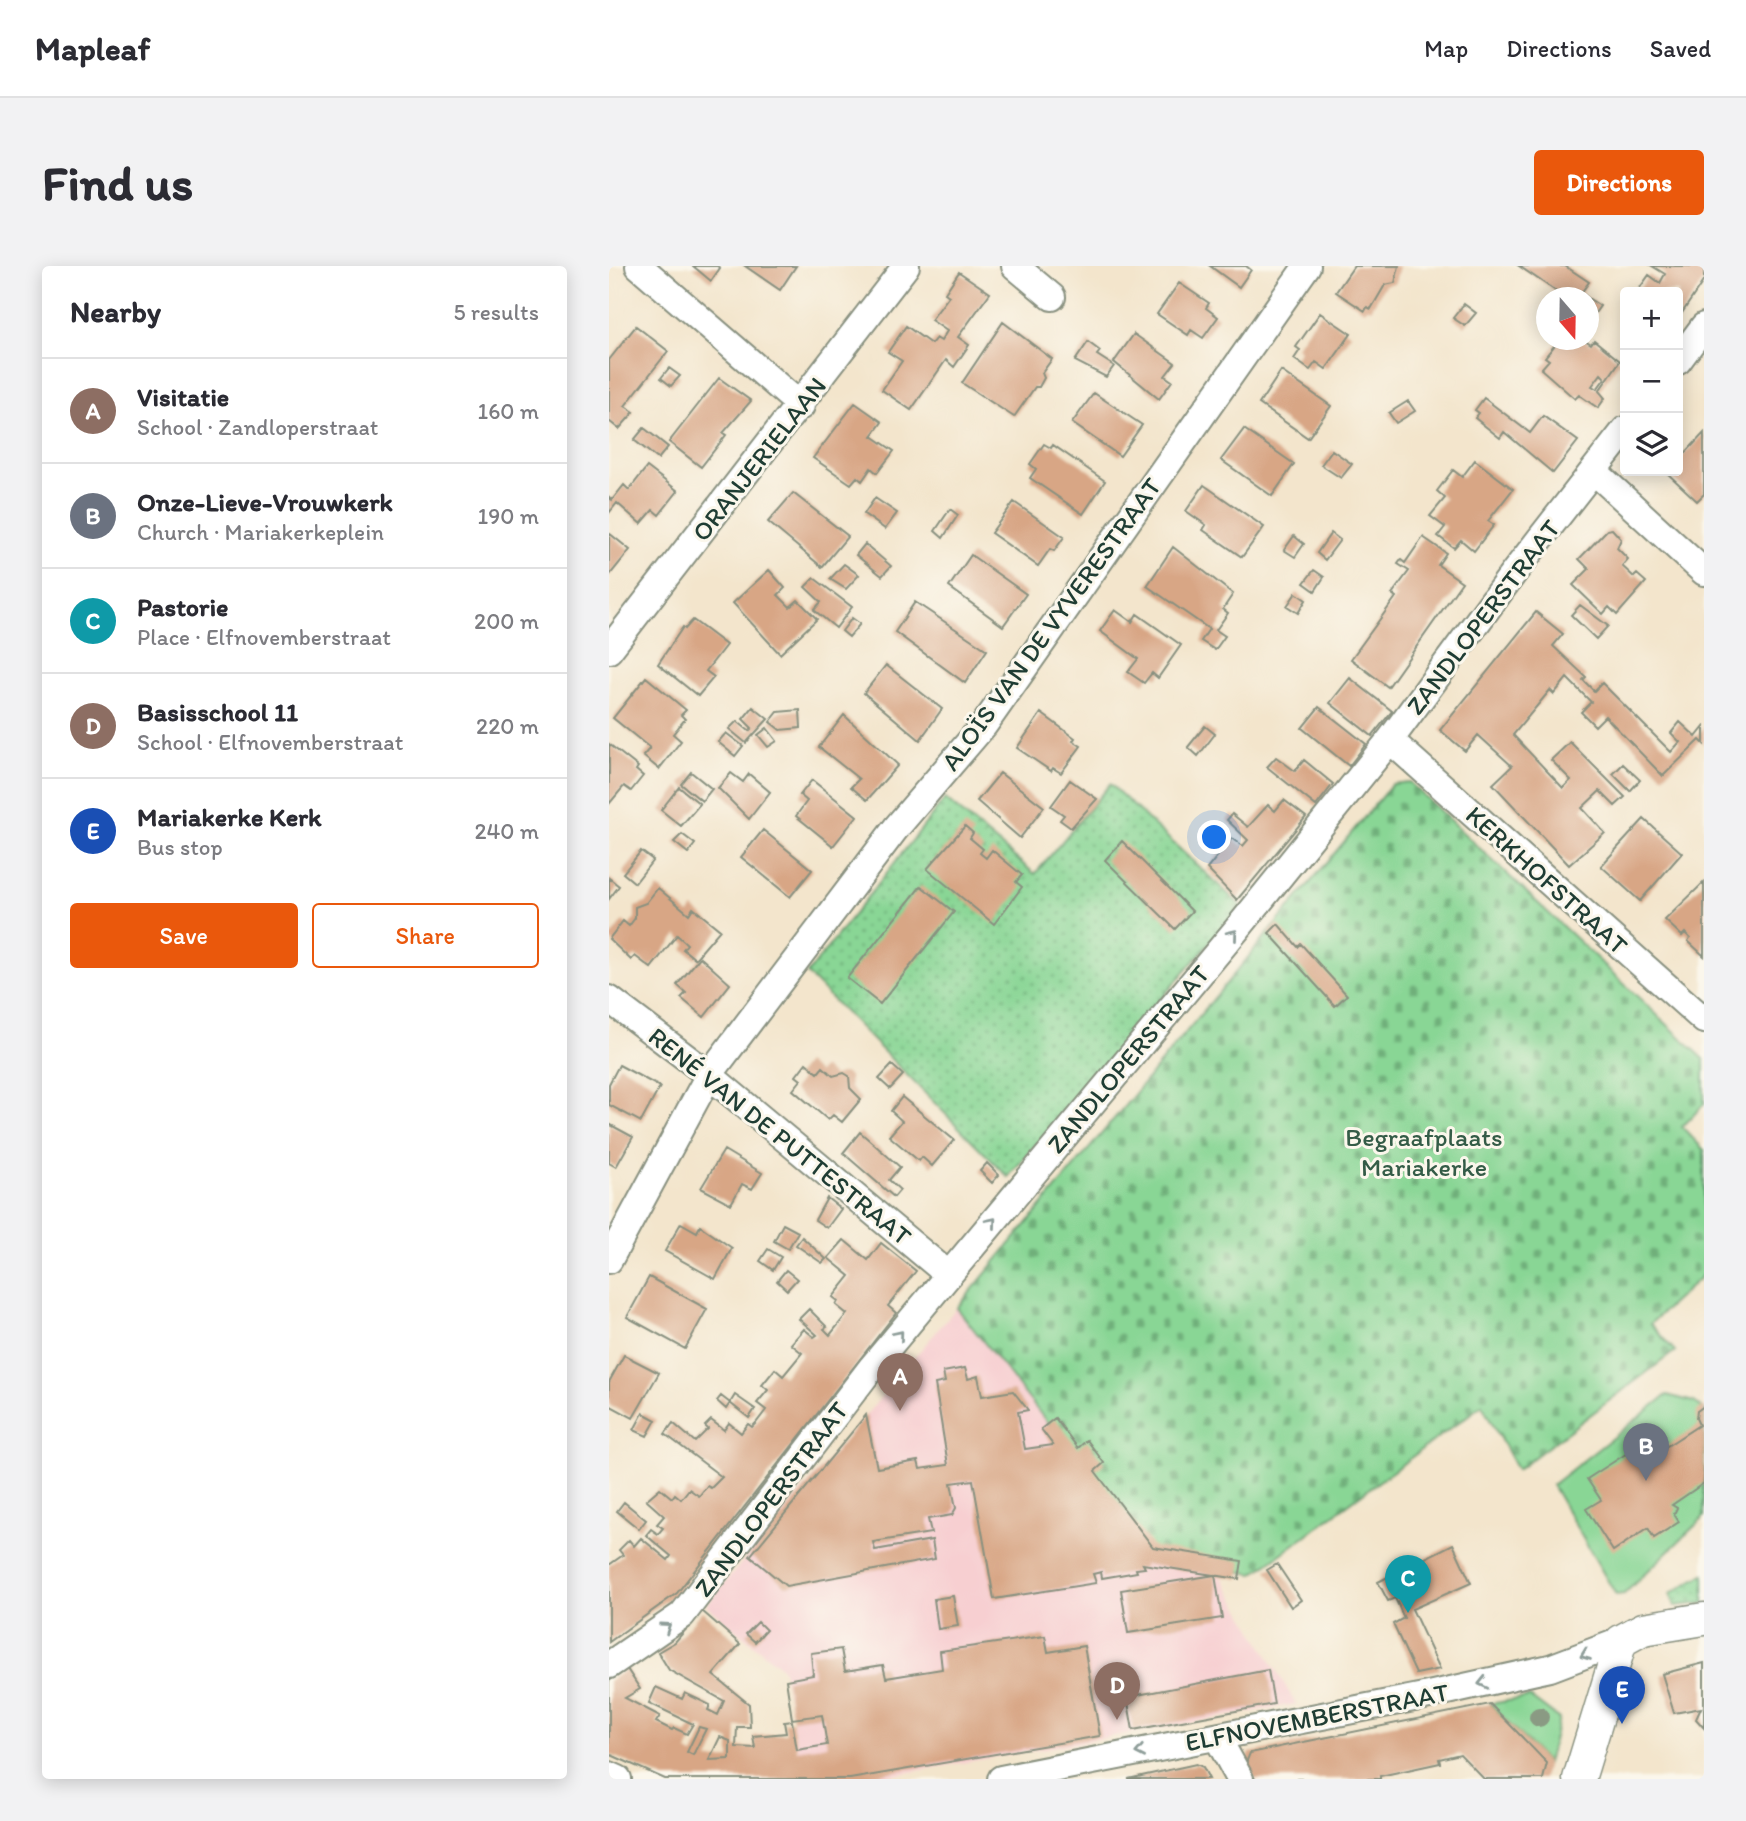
<!DOCTYPE html>
<meta charset="utf-8">
<style>
:root{--surface:#fff;--page:#f2f2f3;--text:#2b2b33;--muted:#7c7c81;--line:#e1e1e2;--accent:#ea580c}
body{margin:0;font-family:Itim,sans-serif;background:var(--page);color:var(--text)}
.controls{position:absolute;right:21px;top:21px;display:grid;overflow:hidden;border-radius:7px;box-shadow:0 4px 18px #0003}
.controls button{width:63px;height:63px;display:grid;place-items:center;padding:0;border:0;border-bottom:2px solid var(--line);background:var(--surface);color:var(--text);font:35px sans-serif}
.compass{position:absolute;left:927px;top:21px;width:63px;height:63px;border-radius:50%;background:var(--surface);box-shadow:0 4px 18px #0003;rotate:160deg}
.you{position:absolute;left:606px;top:572px;width:24px;height:24px;margin:-18px;border:5px solid #fff;border-radius:50%;background:#1a73e8;box-shadow:0 0 0 10px #1a73e833}
.badge{display:grid;place-items:center;width:46px;height:46px;border-radius:50%;background:var(--accent);color:#fff;font-size:23px;font-weight:700}
.pin{position:absolute;translate:-50% -58px;filter:drop-shadow(0 2px 4px #0008)}
.pin::after{content:'';position:absolute;top:37px;width:24px;height:21px;background:inherit;clip-path:polygon(0 0,100% 0,50% 100%)}
.list{margin:0;padding:0;list-style:none}
h2{display:flex;justify-content:space-between;align-items:center;height:91px;margin:0;padding:0 28px;font-size:30px}
h2 small{font-size:23px;font-weight:400;color:var(--muted)}
.list li{display:grid;grid-template-columns:46px 1fr auto;gap:21px;align-items:center;box-sizing:border-box;height:105px;padding:0 28px;border-top:2px solid var(--line)}
.list b{display:block;font-size:26px;white-space:nowrap}
.list p{margin:0;font-size:23px;white-space:nowrap;color:var(--muted)}
.list em{font-size:23px;font-style:normal;color:var(--muted)}
.actions{display:flex;gap:14px;padding:21px 28px}
.actions a{flex:1;padding:16px 0;border:2px solid var(--accent);border-radius:7px;text-align:center;font-size:24px;color:var(--accent)}
.actions .main{background:var(--accent);color:#fff}
.icon{flex:none;width:38px;height:38px;fill:none;stroke:currentColor;stroke-width:2;stroke-linecap:round;stroke-linejoin:round}
.map{position:relative;flex:none;width:1095px;height:1513px;overflow:hidden;border-radius:7px}
header{display:flex;align-items:center;gap:42px;box-sizing:border-box;height:98px;padding:0 35px;background:var(--surface);border-bottom:2px solid var(--line)}
header strong{font-size:33px}
nav{display:flex;gap:38px;margin-inline-start:auto;font-size:24px}
.intro{display:flex;align-items:center;justify-content:space-between;box-sizing:border-box;height:168px;padding:0 42px}
h1{margin:0;font-size:49px}
.button{padding:18px 32px;border-radius:7px;background:var(--accent);color:#fff;font-size:24px;font-weight:700}
main{display:flex;gap:42px;padding:0 42px}
aside{flex:1;background:var(--surface);border-radius:7px;box-shadow:0 4px 18px #0003}
.map>svg:first-child{display:block}
.built{fill:#f7cfd1}
.grass{fill:#89d695;stroke:#548a64;stroke-width:2}
.cemetery{fill:url(#cemetery-stones);stroke:#548a64;stroke-width:2}
.park{fill:url(#park-dots);stroke:#548a64;stroke-width:2}
.building{fill:#d8a685;fill-rule:evenodd}
.lines{fill:none;stroke-linecap:round;stroke-linejoin:round}
.minor-casing{stroke:#899180;stroke-width:30}
.tertiary-casing{stroke:#899180;stroke-width:35}
.minor{stroke:#fff;stroke-width:26}
.tertiary{stroke:#fff;stroke-width:32}
.tree{fill:#8a9a83}
.oneway{stroke:#8f9e9a}
.labels{text-anchor:middle;dominant-baseline:central;stroke-width:6;stroke-linejoin:round;paint-order:stroke}
.street-label{font-size:26px;fill:#1f3d34;stroke:#fbf7ec}
.park-label{font-size:26px;fill:#345c47;stroke:#fbf7ec}
</style>
<header>
<strong>Mapleaf</strong>
<nav><a>Map</a><a>Directions</a><a>Saved</a></nav>
</header>
<div class="intro"><h1>Find us</h1><a class="button">Directions</a></div>
<main>
<aside>
<h2>Nearby<small>5 results</small></h2>
<ul class="list">
<li><span class="badge" style="background:#8d6e63">A</span><div><b>Visitatie</b><p>School · Zandloperstraat</p></div><em>160 m</em></li>
<li><span class="badge" style="background:#6b7280">B</span><div><b>Onze-Lieve-Vrouwkerk</b><p>Church · Mariakerkeplein</p></div><em>190 m</em></li>
<li><span class="badge" style="background:#0f9aa8">C</span><div><b>Pastorie</b><p>Place · Elfnovemberstraat</p></div><em>200 m</em></li>
<li><span class="badge" style="background:#8d6e63">D</span><div><b>Basisschool 11</b><p>School · Elfnovemberstraat</p></div><em>220 m</em></li>
<li><span class="badge" style="background:#1a4fb4">E</span><div><b>Mariakerke Kerk</b><p>Bus stop</p></div><em>240 m</em></li>
</ul>
<div class="actions"><a class="main">Save</a><a>Share</a></div>
</aside>
<div class="map">
<svg width="1095" height="1513" viewBox="0 0 1095 1513">
<defs>
<pattern id="cemetery-stones" width="16" height="16" patternUnits="userSpaceOnUse" patternTransform="scale(1.75)"><rect width="16" height="16" fill="#89d695"/><path d="M2 7V4a2 2 0 0 1 4 0v3zM10 15v-3a2 2 0 0 1 4 0v3z" fill="#6faf7a"/></pattern>
<pattern id="park-dots" width="8" height="8" patternUnits="userSpaceOnUse" patternTransform="scale(1.75)"><rect width="8" height="8" fill="#89d695"/><path d="M2 2h.1M6 6h.1" fill="none" stroke="#6faf7a" stroke-width="1.8" stroke-linecap="round"/></pattern>
</defs>
<rect width="100%" height="100%" fill="#fbf7ec"/>
<filter id="ink" filterUnits="userSpaceOnUse"><feTurbulence type="fractalNoise" baseFrequency=".0143" numOctaves="2"/><feDisplacementMap in="SourceGraphic" scale="14" xChannelSelector="R" yChannelSelector="G"/><feConvolveMatrix kernelMatrix="1 2 1 2 8 2 1 2 1" color-interpolation-filters="sRGB"/></filter>
<filter id="wash" filterUnits="userSpaceOnUse"><feTurbulence type="fractalNoise" baseFrequency=".00686" numOctaves="4" result="noise"/><feDisplacementMap in="SourceGraphic" scale="28" xChannelSelector="R" yChannelSelector="G"/><feGaussianBlur stdDeviation="1.57" result="paint"/><feColorMatrix in="noise" values="0 0 0 0 0 0 0 0 0 0 0 0 0 0 0 0 0 1.4 0 .05"/><feComposite in="paint" operator="in"/></filter>
<g filter="url(#wash)">
<rect width="100%" height="100%" fill="#f3e5cc"/>
<path class="built" d="M348 1041 441 1160 608 1302 687 1438 261 1513H194L174 1403 97 1339Z"/>
<path class="grass" d="M1058 1129 1085 1136 1095 1143V1251L1015 1328 1007 1329 943 1219Z
M921 1431 950 1453 938 1497 881 1438Z"/>
<path class="cemetery" d="M800 516 1095 793V838L1073 861 1095 884V1008L1041 1058 1066 1085 908 1204 873 1139 645 1308 535 1290 441 1160 348 1042 783 518Z"/>
<path class="park" d="M501 518 632 640 399 911 198 708 336 533 426 608Z
M1095 1308V1337L1066 1340 1061 1328Z"/>
<g id="blocks">
<path class="building" d="M84 0H108L111 2 102 15Z
M136 0H187L171 24Z
M601 0H637L642 4 630 21Z
M745 0H790L786 17 776 19 762 43 758 41 756 45 727 26Z
M910 0H956L980 16 972 27 979 32H957Z
M1043 0H1095V14L1069 53V26H1028L1040 9 1051 17 1056 8Z
M350 6 381 27 349 71 360 79 345 101 337 94 302 144 273 124 293 95 279 86 297 60 322 78 327 72 332 75 338 65 322 54 340 30 336 27Z
M570 17 600 37 597 42 609 51 594 72 582 64 579 69 548 48Z
M979 32 991 40 984 50 979 47Z
M855 38 867 47 856 60 844 52Z
M711 47 742 68 717 103 707 96 701 104 685 93 691 84 687 81Z
M394 56 443 93 433 107 435 112 430 121H426L405 151 353 117Z
M27 60 59 85 16 140 25 146 10 163 0 155V94Z
M525 68 566 97 556 110 563 115 550 133 505 96Z
M950 74 958 79 963 74H976L982 78 985 74 1011 95 990 125 996 132 989 142 970 129 966 133 932 103 940 94 936 91ZM992 108 996 112 988 123 983 120Z
M479 76 491 85 488 89 505 100 497 111 466 95Z
M60 102 71 110 62 120 52 112Z
M672 105 722 140 699 172 650 138Z
M110 112 142 135 114 167 117 169 92 201 60 176Z
M485 127 533 159 511 190 463 157Z
M875 132 921 167 934 150 969 175 944 207 895 166 891 172 866 152 870 147 866 144Z
M799 135 806 145 787 157 780 147Z
M246 137 273 156 263 170 285 185 268 207 262 202 253 215 248 211 242 218 204 192Z
M35 162 59 181 49 193 25 174Z
M635 163 685 198 663 230 612 194Z
M1095 167V228L1088 235 1058 207 1069 205V195Z
M435 178 442 182 444 179 496 215 474 248 421 212 427 203 421 198Z
M723 184 743 198 732 212 712 199Z
M866 194 904 223 879 255 885 259 865 285 852 274 845 282 829 270 836 261 821 250 836 232 828 225 844 204 853 211Z
M38 201 69 225 50 249 44 244 32 258 8 237 0 247V231L3 234 15 219 20 224Z
M595 219 655 261 633 291 594 264 597 259 577 245Z
M184 227 239 270 213 301 159 256Z
M266 232 288 247 276 263 255 248Z
M405 236 455 271 445 285 441 283 429 300 382 267Z
M341 243 349 249 334 272 326 265Z
M1003 263 1012 273 1008 282 1019 293 1013 300 1025 311 1028 308 1037 316 1008 349 1000 341 994 348 964 319 980 303 970 293 998 264Z
M0 267 21 284 0 310Z
M722 267 731 274 716 294 708 287Z
M685 270 695 278 686 291 675 284Z
M814 271 837 287 829 299 853 316 779 421 742 393 787 331 783 328 800 305 789 298 792 294 796 297Z
M256 278 282 300 273 310 247 289Z
M564 281 624 328 614 343 619 347 607 364 616 370 606 384 592 375 600 363 538 320Z
M362 289 417 328 394 360 340 321Z
M235 298 250 309 237 323 221 313Z
M160 304 176 322 169 329 181 341 189 334 208 353 171 388 124 337Z
M705 304 715 311 706 325 695 317Z
M205 312 243 341 227 362 205 344 212 336 196 321Z
M687 327 697 334 689 347 678 340Z
M306 336 378 384 356 417 286 366Z
M971 339 999 360 987 373 962 349Z
M506 344 523 356 528 348 572 379 549 412 543 407 535 417 519 406 529 393 491 365Z
M927 346 954 368 944 380 977 411 974 414 985 425 993 417 1062 486 1071 476 1062 467 1071 456 1087 471 1095 461V478L1091 474 1054 510 996 450 986 460 972 446 982 436 958 412 945 428 941 424 904 469 954 522 962 514 942 494 961 476 1016 531 1006 540 991 525 973 542 996 567 960 599 884 518 903 500 869 469 856 485 831 464Z
M243 352 251 358 240 371 233 365Z
M84 354 117 379 97 405 105 411 89 430 49 398 74 361 76 363Z
M277 399 333 443 311 474 255 427Z
M37 411 77 444 72 449 76 453 64 468 72 475 50 503 34 490 41 482 4 452Z
M741 412 783 445 763 470 721 437Z
M144 441 159 453 137 477 120 463 128 455 140 465 143 462 134 453Z
M710 441 757 478 740 500 693 462Z
M191 444 192 462 171 464 161 456 169 446Z
M432 447 466 472 464 475 472 480 452 507 444 502 442 505 408 482Z
M235 449 289 499 258 534 242 521 250 513 210 481Z
M596 460 606 468 589 490 579 481Z
M158 462 168 475 159 481 149 469Z
M117 467 134 480 126 490 109 476Z
M0 478 29 501 27 504 34 510 22 525 15 520 0 538Z
M667 491 686 505 695 494 724 518 707 540 658 501Z
M1014 498 1031 514 1021 525 1004 508Z
M82 506 103 523 93 535 72 518Z
M122 507 134 516 140 508 161 526 140 553 109 522Z
M391 507 435 541 411 572 368 535Z
M203 514 248 550 224 580 187 550 198 535 191 529Z
M461 514 488 533 462 562 451 554 455 549 442 540Z
M70 521 91 538 72 560 52 544Z
M675 534 697 551 628 634 598 603 623 572 634 580 639 574 618 554 623 548 639 561 659 539 666 545Z
M1035 553 1073 587 1031 635 992 600Z
M356 560 364 567 361 572 374 583 371 587 377 592 383 584 413 609 407 616 413 621 385 658 318 603Z
M154 564 203 604 181 631 132 591Z
M73 568 86 578 79 587 65 576Z
M513 575 583 645 566 663 496 594Z
M32 585 44 594 26 617 14 607Z
M0 612 10 620 0 633Z
M1095 616V690L1079 675 1081 672 1076 667 1073 670 1056 654Z
M312 620 345 646 271 738 238 712Z
M49 622 80 648 84 642 111 664 86 693 74 683 78 678 68 669 42 702 26 690 22 694 0 673 14 655 20 660 26 652V641L37 637Z
M669 658 689 681 692 678 738 729 726 740 660 667Z
M91 691 121 718 95 751 72 732 77 727 68 719Z
M197 797 209 807 214 801 224 810 235 807 240 810 241 822 252 833 233 856 224 849 219 854 184 824 192 814 187 810Z
M10 799 51 821 32 856 0 839V818Z
M283 799 294 809 281 823 270 813Z
M293 831 345 874 323 900 313 891 310 895 280 870 293 855 282 845Z
M0 858 24 871 7 901 0 897Z
M251 866 291 901 280 914 291 924 285 931 234 887Z
M115 884 153 907 143 923 133 918 122 938 92 922Z
M378 897 390 909 383 917 371 905Z
M218 932 232 943 218 962 206 954Z
M72 957 88 966 91 960 123 982 106 1013 56 985Z
M174 958 189 966 179 983 165 975Z
M193 971 217 993 213 997 187 979Z
M235 974 259 994 272 977 307 1005 279 1040 287 1047 68 1327 0 1376V1299L14 1289 10 1284 20 1274 25 1280 32 1272 59 1294 62 1290 37 1269 42 1263 49 1268 54 1262 48 1258 55 1250 37 1234 51 1222 63 1232 66 1228 72 1233 80 1223 90 1230 98 1220 102 1222 113 1211 56 1168 64 1157 86 1176 99 1163 96 1160 102 1154 115 1164 120 1157 132 1167 139 1158 143 1161 147 1157 157 1144 148 1137 159 1124 153 1119 166 1103 174 1110 193 1087 182 1078 195 1063 205 1071 208 1069 190 1053 200 1043 218 1061 215 1063 221 1069 238 1048 227 1039 229 1035 224 1031 241 1010 219 992Z
M159 983 172 991 164 1004 151 995Z
M177 1004 188 1013 178 1024 168 1015Z
M40 1011 98 1043 76 1083 18 1051Z
M15 1089 50 1107 24 1152 0 1139V1116Z
M356 1102 359 1113 369 1110 373 1130 404 1125 419 1144 409 1146 416 1183 444 1179 432 1163 446 1152 469 1182 478 1174 495 1197 486 1205 544 1281 633 1295 630 1313 534 1298 536 1302 527 1303 528 1306 493 1312 492 1306 484 1308 487 1317 385 1333 364 1214 342 1217 347 1242 343 1249 319 1253 322 1267 264 1276 266 1284 323 1274 326 1293 177 1320 141 1290 257 1149 268 1202 309 1195 311 1203 339 1199 326 1118 336 1116 334 1106Z
M126 1129 146 1143 140 1152 121 1137Z
M112 1130 121 1137 117 1143 108 1135Z
M1095 1140V1217L1063 1239 1068 1242 1065 1248 1070 1256 1045 1272 1039 1262 1004 1285 977 1243 992 1234 978 1213 1026 1182 1035 1195 1090 1159 1087 1152 1088 1145Z
M34 1147 47 1154 38 1170 25 1164Z
M15 1236 37 1254 30 1263 8 1245Z
M844 1278 862 1317 803 1343 831 1403 807 1408 784 1358 795 1352 786 1332 779 1335 769 1316Z
M668 1298 692 1334 682 1341 658 1304Z
M606 1309 613 1352 519 1367 512 1324Z
M344 1330 349 1360 329 1363 325 1333Z
M93 1345 131 1378 104 1409 140 1438 141 1461H128L127 1481 146 1482 144 1470 177 1467 175 1456 183 1455 188 1484 218 1479 213 1449 183 1453 177 1414 204 1409 202 1387 232 1383 236 1405 274 1399 277 1412 333 1403 331 1385 436 1370 439 1386 475 1380 491 1470 241 1513H56L0 1488V1415L18 1403 31 1423 16 1432 51 1450 47 1456 63 1464 65 1462 78 1468 84 1458 40 1437 47 1421 73 1433 76 1427 101 1439 99 1444 109 1449 115 1435 60 1404 49 1386 66 1376ZM90 1461 97 1463 84 1489 78 1486ZM111 1471 121 1475V1493L100 1494Z
M149 1356 157 1364 146 1376 137 1368Z
M1095 1397V1462L1087 1453 1092 1442 1065 1447 1053 1408Z
M659 1404 665 1438 524 1464 518 1431Z
M881 1438 938 1497 934 1513H875L851 1488 830 1493 831 1497 771 1510V1513H646L637 1497 641 1487Z
M587 1498 594 1501 600 1513H519Z"/>
</g>
</g>
<g filter="url(#ink)">
<use href="#blocks" fill-opacity="0" stroke="#899180" stroke-width="2"/>
<g class="lines">
<g class="minor-casing">
<path id="minor" d="M30 0 192 140
M406 0 443 31
M1069 95 1095 60
M985 205 1095 306
M0 384 297 0
M781 474 1095 754
M0 733 100 809 340 1009
M0 994 100 809 287 562 375 459 698 0
M0 1399 73 1349 263 1101 629 662 781 474 906 305 1016 164
M608 1471 631 1513
M0 1509 9 1513
M392 1513 815 1430 941 1402 1012 1375"/>
</g>
<g class="tertiary-casing">
<path id="tertiary" d="M970 1513 1012 1375 1034 1363 1095 1353"/>
</g>
<use href="#minor" class="minor"/>
<use href="#tertiary" class="tertiary"/>
</g>
<circle class="tree" cx="930" cy="1451" r="10"/>
<defs><path id="oneway-chevron" d="M-2-3.5L2.5 0L-2 3.5" fill="none" stroke-width="1.6" stroke-linecap="round" stroke-linejoin="round" transform="scale(1.75)"/></defs>
<g class="oneway">
<use href="#oneway-chevron" transform="translate(624 668) rotate(-50)"/>
<use href="#oneway-chevron" transform="translate(383 956) rotate(-50)"/>
<use href="#oneway-chevron" transform="translate(290 1069) rotate(-50)"/>
<use href="#oneway-chevron" transform="translate(57 1361) rotate(-35)"/>
<use href="#oneway-chevron" transform="translate(976 1389) rotate(159)"/>
<use href="#oneway-chevron" transform="translate(874 1417) rotate(167)"/>
<use href="#oneway-chevron" transform="translate(531 1486) rotate(169)"/>
</g>
</g>
<g class="labels">
<g class="street-label">
<text transform="translate(150 193) rotate(-52)">ORANJERIELAAN</text>
<text transform="translate(874 351) rotate(-53)">ZANDLOPERSTRAAT</text>
<text transform="translate(442 358) rotate(-54)">ALOÏS VAN DE VYVERESTRAAT</text>
<text transform="translate(938 614) rotate(42)">KERKHOFSTRAAT</text>
<text transform="translate(519 793) rotate(-50)">ZANDLOPERSTRAAT</text>
<text transform="translate(171 870) rotate(39)">RENÉ VAN DE PUTTESTRAAT</text>
<text transform="translate(162 1233) rotate(-53)">ZANDLOPERSTRAAT</text>
<text transform="translate(708 1451) rotate(-11)">ELFNOVEMBERSTRAAT</text>
</g>
<g class="park-label">
<text x="815" y="871">Begraafplaats<tspan x="815" dy="30">Mariakerke</tspan></text>
</g>
</g>
</svg>
<div class="controls">
<button>+</button>
<button>−</button>
<button><svg class="icon" aria-label="layers" viewBox="0 0 24 24"><path d="M12 4l9 5-9 5-9-5zM3 14l9 5 9-5"/></svg></button>
</div>
<svg class="compass" viewBox="-18 -18 36 36"><path d="M0-13l5 13h-10z" fill="#e53935"/><path d="M0 13l5-13h-10z" fill="#7c7c81"/></svg>
<div class="you"></div>
<div class="pin badge" style="left:291px;top:1145px;background:#8d6e63">A</div>
<div class="pin badge" style="left:1037px;top:1215px;background:#6b7280">B</div>
<div class="pin badge" style="left:799px;top:1347px;background:#0f9aa8">C</div>
<div class="pin badge" style="left:508px;top:1454px;background:#8d6e63">D</div>
<div class="pin badge" style="left:1013px;top:1458px;background:#1a4fb4">E</div>
</div>
</main>
